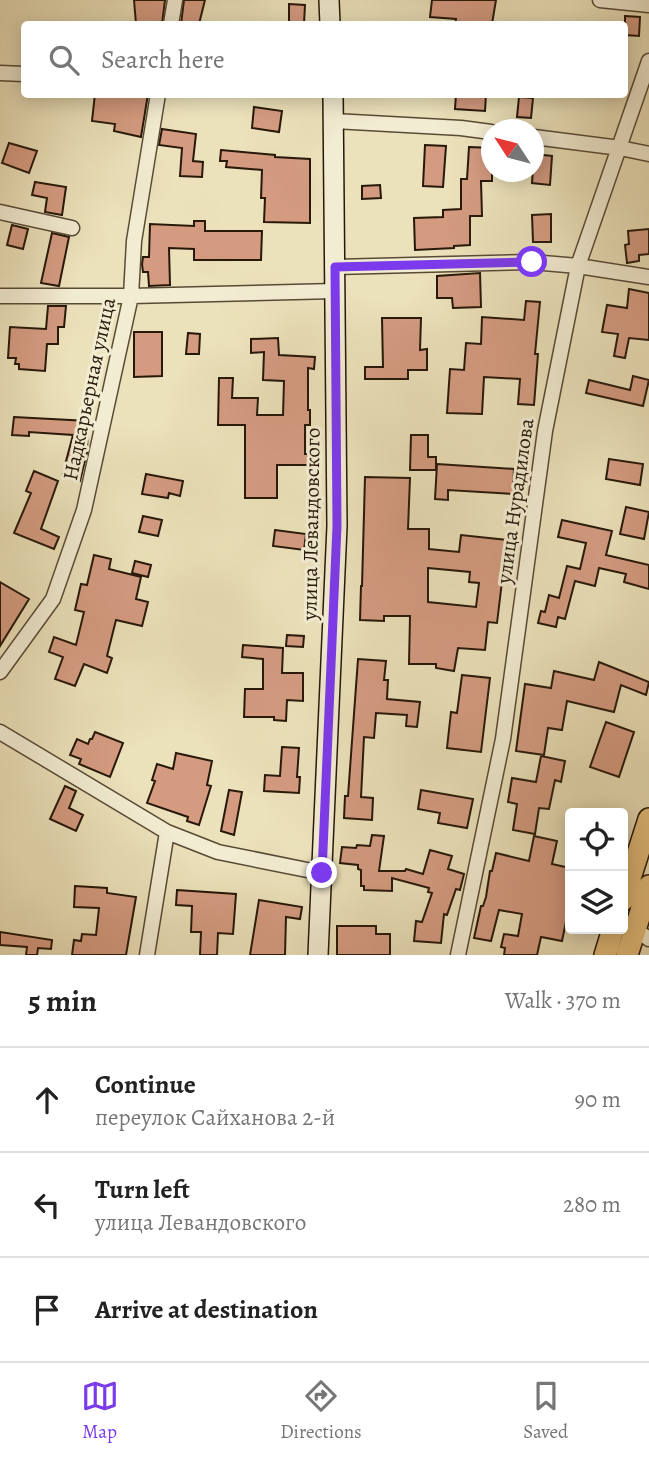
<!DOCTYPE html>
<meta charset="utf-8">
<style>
:root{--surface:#fff;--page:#f6f6f6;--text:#222;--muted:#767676;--line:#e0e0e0;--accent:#7c3aed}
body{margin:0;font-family:Alegreya,serif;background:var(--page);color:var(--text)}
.controls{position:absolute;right:21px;bottom:21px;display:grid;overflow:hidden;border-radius:7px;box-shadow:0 4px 18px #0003}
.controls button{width:63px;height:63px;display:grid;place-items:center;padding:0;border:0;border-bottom:2px solid var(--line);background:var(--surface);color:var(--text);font:35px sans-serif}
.compass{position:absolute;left:481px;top:119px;width:63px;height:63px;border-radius:50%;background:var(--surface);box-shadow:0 4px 18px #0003;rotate:306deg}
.stop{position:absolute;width:21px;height:21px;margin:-16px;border:5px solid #7c3aed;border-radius:50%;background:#fff}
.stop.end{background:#7c3aed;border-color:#fff;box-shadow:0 2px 7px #0008}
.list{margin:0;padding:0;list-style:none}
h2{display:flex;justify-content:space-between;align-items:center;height:91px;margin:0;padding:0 28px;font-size:30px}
h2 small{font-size:23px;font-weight:400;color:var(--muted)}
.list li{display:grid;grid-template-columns:46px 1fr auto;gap:21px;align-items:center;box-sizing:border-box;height:105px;padding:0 28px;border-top:2px solid var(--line)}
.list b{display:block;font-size:26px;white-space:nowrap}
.list p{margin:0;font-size:23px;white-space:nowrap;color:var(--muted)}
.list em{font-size:23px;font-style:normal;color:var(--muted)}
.icon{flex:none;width:38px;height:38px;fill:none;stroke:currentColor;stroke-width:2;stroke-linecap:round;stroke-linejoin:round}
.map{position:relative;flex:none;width:649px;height:955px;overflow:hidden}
.search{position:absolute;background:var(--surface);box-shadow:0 4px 18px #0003;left:21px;right:21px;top:21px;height:77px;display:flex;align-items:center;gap:18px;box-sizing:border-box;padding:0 24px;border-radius:7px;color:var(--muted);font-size:26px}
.sheet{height:406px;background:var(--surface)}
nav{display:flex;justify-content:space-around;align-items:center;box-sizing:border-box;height:98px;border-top:2px solid var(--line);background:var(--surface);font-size:19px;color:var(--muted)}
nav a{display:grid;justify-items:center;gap:4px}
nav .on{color:var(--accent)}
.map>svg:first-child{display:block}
.building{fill:#d49b81;stroke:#271809;stroke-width:2;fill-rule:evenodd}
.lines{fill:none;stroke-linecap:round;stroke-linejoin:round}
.street-casing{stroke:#584a35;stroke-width:17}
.secondary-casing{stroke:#271809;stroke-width:22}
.primary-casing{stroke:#271809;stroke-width:24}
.street{stroke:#f2ecd2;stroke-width:14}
.secondary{stroke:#f2ecd2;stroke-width:19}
.primary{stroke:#e6c07d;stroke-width:21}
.route{stroke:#7c3aed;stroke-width:9}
.labels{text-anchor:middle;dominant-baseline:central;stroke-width:6;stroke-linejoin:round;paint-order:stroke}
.street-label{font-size:21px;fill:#271809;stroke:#f2ecd2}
</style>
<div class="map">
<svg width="649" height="955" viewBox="0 0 649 955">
<rect width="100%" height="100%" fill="#ebe1ba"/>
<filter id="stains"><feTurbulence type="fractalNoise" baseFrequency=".00286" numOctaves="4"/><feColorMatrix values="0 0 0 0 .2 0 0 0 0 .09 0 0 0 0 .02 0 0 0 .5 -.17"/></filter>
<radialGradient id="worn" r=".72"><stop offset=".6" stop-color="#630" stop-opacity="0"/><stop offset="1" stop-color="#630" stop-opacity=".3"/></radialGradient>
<path class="building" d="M134 0H165L162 24H136Z
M184 0H205L199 24H181Z
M432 0H496L492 24H455L456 19 430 17Z
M289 4 305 5 304 24H289Z
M625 16 640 17 639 36 625 35Z
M95 94H148L141 137 114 131 115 124 92 121Z
M456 94H486L485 111 455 109Z
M519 97 533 98 531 118 517 117Z
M254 107 282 111 279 132 252 128Z
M162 129 196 134 193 161 203 162 202 177 180 176 182 148 159 145Z
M9 143 37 151 29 173 2 163Z
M425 145 446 146 443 187 423 186Z
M469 147 492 148V181H481L482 216H470V245L454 246V248L415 250 414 218 443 217V210L461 209V179H467Z
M221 150 275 155V157L310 159V223L264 222 265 198H261L262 170 226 167 227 161H220Z
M534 154 552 156 550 185 532 183Z
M35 182 66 187 62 215 45 212 47 198 32 195Z
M380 185 381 198 362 199V186Z
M551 214V242H533L532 215Z
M194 221H205V231H262L261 260H194V249L169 248 170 285 149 286 148 272H143L142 264 143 257H149L150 224 194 226Z
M12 225 28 229 23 249 7 245Z
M649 229V254L639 255V261L627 263 625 245 629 244 628 231Z
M52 233 69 237 59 286 41 283Z
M480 273 481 307 453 308 452 298H437V276Z
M629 289 649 293V340L629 338 625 358 614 356 618 334 602 332 607 305 627 308Z
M526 301 540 302 535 354H538L534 405 518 404 520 379 484 377 482 414 447 413 450 369 464 370 466 343 481 344 482 317 524 320Z
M48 306H66L64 327H58V344H47L45 371 19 369V364H15L16 358H8L10 327 46 329Z
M382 318H421L420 350 427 349V370H408V379H365V367H383Z
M134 332H162V376L134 377Z
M188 333 200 334 199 354H186Z
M278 338 279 355 315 357 314 369 308 368V410H310V425H305V454H312V465H277V498H245V425H218L219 378H233L232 398H258L257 415H283L284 381 263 380 264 352 251 353V339Z
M633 376 649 380 643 406 586 393 589 380 630 390Z
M14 417 88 421 87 452 80 481 62 476 73 435 29 432V436L12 435Z
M411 435H428V457H436V470H410Z
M609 459 643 464 640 485 606 479Z
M437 464 514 469 513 494 448 490V500L435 499Z
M34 471 58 481 41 529 59 537 54 549 14 533 31 493 26 491Z
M146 474 183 481 180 496 169 493 168 498 142 494Z
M365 477 410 478 408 529H429V549L459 552 461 535 507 540 497 623 488 622 485 650 458 648 454 671 436 668V664H409L410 616H384V621L360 620 361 586H362ZM428 568 470 572 469 582 479 583 476 607 428 602Z
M626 507 649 512 644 539 620 534Z
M143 516 162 520 158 536 139 532Z
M562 520 612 531 606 555 649 565V589L624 582 626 574 599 568 595 586 575 581 565 619 558 617 556 627 538 623 541 611 545 612 549 595 559 598 567 566 580 569 586 543 558 537Z
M275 530 306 534 304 550 273 546Z
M94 555 111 559 109 569 141 577 136 599 148 602 142 626 116 620 107 656 112 658 107 673 84 664 75 686 55 679 63 657 49 652 54 637 76 645 84 612 75 610 81 584 87 585Z
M135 561 151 565 148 577 132 573Z
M0 582 29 599 0 646Z
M287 635 304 636 303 647 286 646Z
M243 645 283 648 282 673H303V701L287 700 286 721 274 720V717H244L245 689H263V659L242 657Z
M358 659 386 661 384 680H388L387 699 420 702 417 727 406 726 407 715 376 713 374 738 364 737 361 797 373 798 372 820 344 818 345 796H348Z
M599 662 649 682 646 695 621 685 614 712 567 701 562 730 548 728 544 755 516 751 525 684 551 688 554 671 594 680Z
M462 675 490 678 481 752 447 748 451 712 457 713Z
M606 722 634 732 619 777 590 767Z
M95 732 123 743 110 777 79 764 81 759 70 755 77 739 88 744 90 739H92Z
M282 747 299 748 297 777H300L299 793 264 791 265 775 280 776Z
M176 753 212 761 207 785 211 786 199 825 187 821 188 817 147 803 155 781 152 780 157 764 173 769Z
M541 756 565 761 561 782 555 780 549 809 539 808 535 834 513 830 517 804 508 802 512 778 536 782Z
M65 786 76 791 69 808 83 815 76 831 50 819Z
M229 790 242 792 234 835 221 831Z
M421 790 473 799 467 828 438 823 440 813 418 809Z
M372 835 384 836 379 871H405L406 869 423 874 430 850 452 856 448 869 464 874 460 890 456 889 447 915 444 914 441 943 414 941 416 921 422 922 432 893 428 892 429 888 392 878V891L364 890V886H361V870L358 869V865L340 863 342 847 356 848 357 845 370 846Z
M534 836 557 841 552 864 570 868V912H568L562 941 541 937 537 955H504L505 948 501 947 504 934 518 936 522 914 499 910 491 941 474 938 481 906H483L486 897 490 871H492L496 853 529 861Z
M75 886 107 888V893L136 897 126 955H72L74 940 81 941 82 934 96 935 99 908 74 907Z
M177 890 236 894 233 934 218 933 217 955H200L201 932H191L192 906 176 905Z
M259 900 302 907 300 919 286 917 285 955H250Z
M337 926H376V934H390V955H337Z
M0 932 52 940 51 949 38 948 37 955H26L27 947 0 945Z"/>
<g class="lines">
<g class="street-casing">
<path id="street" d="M600 0 649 5
M171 24 175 0
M0 73 24 74
M334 121 461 128 491 132
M534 137 620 148 649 154
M0 212 72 228
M335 267 532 262 578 266 649 277
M0 296H131L335 291
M0 672 53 599 84 510 131 296 134 241 158 94
M0 732 167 832 218 852 322 873
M623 925 635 929 649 939
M147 955 167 832
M458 955 503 739 545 431 578 266 649 61"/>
</g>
<g class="secondary-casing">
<path id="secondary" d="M329 0 330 24
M318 955 337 526 333 94"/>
</g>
<g class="primary-casing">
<path id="primary" d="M623 900 649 819
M605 955 613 929
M627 955 649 886"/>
</g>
<use href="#street" class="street"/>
<use href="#secondary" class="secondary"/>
<use href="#primary" class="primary"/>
</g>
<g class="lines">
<path class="route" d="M322 873 337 526 335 267 532 262"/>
</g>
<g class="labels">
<g class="street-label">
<text transform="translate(89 389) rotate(-78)">Надкарьерная улица</text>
<text transform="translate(515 501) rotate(-82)">улица Нурадилова</text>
<text transform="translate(311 524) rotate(-89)">улица Левандовского</text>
</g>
</g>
<rect width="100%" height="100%" filter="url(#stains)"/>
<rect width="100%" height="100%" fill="url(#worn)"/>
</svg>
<div class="controls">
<button><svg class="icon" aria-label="locate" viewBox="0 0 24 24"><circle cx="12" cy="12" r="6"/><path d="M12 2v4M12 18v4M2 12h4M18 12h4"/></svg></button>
<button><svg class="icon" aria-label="layers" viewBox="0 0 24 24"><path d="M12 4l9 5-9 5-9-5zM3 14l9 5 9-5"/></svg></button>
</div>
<svg class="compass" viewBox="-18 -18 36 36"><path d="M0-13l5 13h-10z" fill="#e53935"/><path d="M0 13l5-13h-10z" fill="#767676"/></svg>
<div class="stop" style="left:532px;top:262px"></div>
<div class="stop end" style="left:322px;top:873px"></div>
<div class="search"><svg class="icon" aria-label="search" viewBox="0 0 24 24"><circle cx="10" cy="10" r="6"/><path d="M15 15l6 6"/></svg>Search here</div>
</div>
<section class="sheet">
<h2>5 min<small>Walk · 370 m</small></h2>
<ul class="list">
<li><svg class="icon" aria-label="ahead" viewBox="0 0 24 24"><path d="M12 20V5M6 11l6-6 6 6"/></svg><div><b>Continue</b><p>переулок Сайханова 2-й</p></div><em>90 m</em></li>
<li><svg class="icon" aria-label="left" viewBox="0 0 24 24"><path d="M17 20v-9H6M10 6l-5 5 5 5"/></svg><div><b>Turn left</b><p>улица Левандовского</p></div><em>280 m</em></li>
<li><svg class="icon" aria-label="arrive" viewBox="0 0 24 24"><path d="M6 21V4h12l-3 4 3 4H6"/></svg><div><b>Arrive at destination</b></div></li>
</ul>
</section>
<nav>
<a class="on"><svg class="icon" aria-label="map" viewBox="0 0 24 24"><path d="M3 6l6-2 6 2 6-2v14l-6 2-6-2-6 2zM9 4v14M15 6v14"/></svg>Map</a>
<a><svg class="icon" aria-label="directions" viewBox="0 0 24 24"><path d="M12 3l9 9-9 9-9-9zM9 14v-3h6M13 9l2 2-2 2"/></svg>Directions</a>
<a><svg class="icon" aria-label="saved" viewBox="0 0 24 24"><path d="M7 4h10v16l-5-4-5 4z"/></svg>Saved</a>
</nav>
